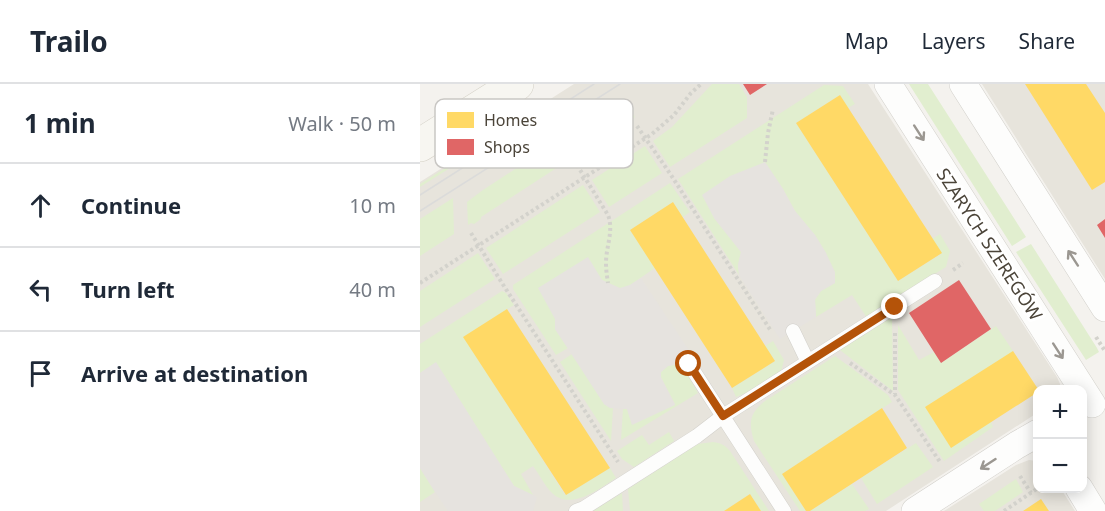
<!DOCTYPE html>
<meta charset="utf-8">
<style>
:root{--surface:#fff;--page:#f2f2f3;--text:#1f2937;--muted:#747a83;--line:#e0e1e3}
body{margin:0;font-family:"Noto Sans",sans-serif;background:var(--page);color:var(--text)}
.controls{position:absolute;right:18px;bottom:18px;display:grid;overflow:hidden;border-radius:12px;box-shadow:0 3px 15px #0003}
.controls button{width:54px;height:54px;display:grid;place-items:center;padding:0;border:0;border-bottom:2px solid var(--line);background:var(--surface);color:var(--text);font:30px sans-serif}
.stop{position:absolute;width:18px;height:18px;margin:-14px;border:4px solid #b45309;border-radius:50%;background:#fff}
.stop.end{background:#b45309;border-color:#fff;box-shadow:0 2px 6px #0008}
.list{margin:0;padding:0;list-style:none}
h2{display:flex;justify-content:space-between;align-items:center;height:78px;margin:0;padding:0 24px;font-size:26px}
h2 small{font-size:20px;font-weight:400;color:var(--muted)}
.list li{display:grid;grid-template-columns:39px 1fr auto;gap:18px;align-items:center;box-sizing:border-box;height:84px;padding:0 24px;border-top:2px solid var(--line)}
.list b{display:block;font-size:22px;white-space:nowrap}
.list em{font-size:20px;font-style:normal;color:var(--muted)}
.icon{flex:none;width:33px;height:33px;fill:none;stroke:currentColor;stroke-width:2;stroke-linecap:round;stroke-linejoin:round}
.map{position:relative;flex:none;width:685px;height:427px;overflow:hidden}
header{display:flex;align-items:center;gap:36px;box-sizing:border-box;height:84px;padding:0 30px;background:var(--surface);border-bottom:2px solid var(--line)}
header strong{font-size:28px}
nav{display:flex;gap:33px;margin-inline-start:auto;font-size:21px}
main{display:flex}
aside{flex:1;background:var(--surface)}
.map>svg:first-child{display:block}
.residential{fill:#e7e4dc}
.green{fill:#e1eecf}
.parking{fill:#e6e3df}
.homes{fill:#ffd966}
.shops{fill:#e06666}
.lines{fill:none;stroke-linecap:round;stroke-linejoin:round}
.lane-casing{stroke:#d2d0cb;stroke-width:15}
.street-casing{stroke:#d2d0cb;stroke-width:28}
.secondary-casing{stroke:#d3cfc5;stroke-width:34}
.path{stroke:#d3d2cc;stroke-width:4;stroke-dasharray:3 3;stroke-linecap:butt}
.lane{stroke:#fdfdfc;stroke-width:14}
.street{stroke:#fdfdfc;stroke-width:27}
.secondary{stroke:#f7f6f1;stroke-width:33}
.tram{stroke:#dbdbda;stroke-width:1.5}
.oneway{stroke:#9b9791}
.route{stroke:#b45309;stroke-width:8}
.labels{text-anchor:middle;dominant-baseline:central;stroke-width:6;stroke-linejoin:round;paint-order:stroke}
.street-label{font-size:18px;fill:#4b4439;stroke:#fff}
.key{fill:#fff;stroke:#c9c7c4;stroke-width:1.5}
.key-label{font-size:16px;fill:#4b4439}
</style>
<header>
<strong>Trailo</strong>
<nav><a>Map</a><a>Layers</a><a>Share</a></nav>
</header>
<main>
<aside>
<h2>1 min<small>Walk · 50 m</small></h2>
<ul class="list">
<li><svg class="icon" aria-label="ahead" viewBox="0 0 24 24"><path d="M12 20V5M6 11l6-6 6 6"/></svg><div><b>Continue</b></div><em>10 m</em></li>
<li><svg class="icon" aria-label="left" viewBox="0 0 24 24"><path d="M17 20v-9H6M10 6l-5 5 5 5"/></svg><div><b>Turn left</b></div><em>40 m</em></li>
<li><svg class="icon" aria-label="arrive" viewBox="0 0 24 24"><path d="M6 21V4h12l-3 4 3 4H6"/></svg><div><b>Arrive at destination</b></div></li>
</ul>
</aside>
<div class="map">
<svg width="685" height="427" viewBox="0 0 685 427">
<rect width="100%" height="100%" fill="#f4f2ee"/>
<path class="residential" d="M154 0H448L637 293 640 300V305L618 306 617 329 466 427H0V98Z
M562 0H685V195Z
M609 376 617 377 618 404 641 405 655 427H524L596 381Z"/>
<path class="green" d="M292 0H319L327 13V34L250 83 233 57 252 43Z
M489 0H508L606 153 592 162Z
M404 1 423 2 435 20 428 24 420 11 376 39 478 197 521 170 512 155 520 150 530 167 526 183 475 214 447 234 432 211 396 233 395 216 401 207 415 199 406 169 395 151 375 127 363 105 345 78 294 134 321 168 318 181 319 191 258 95Z
M205 17 215 33 61 133V135L54 140 51 139 48 141 47 118 63 106 112 74 116 80 142 64 139 57 190 25Z
M123 22 125 24 0 103V100Z
M225 62 242 89 189 123 172 96Z
M250 99 270 128 263 133 253 118 210 146 235 184 210 201 200 205 182 196 135 235V245L148 264 136 271 93 205V201Z
M163 101 180 128 83 190 66 164Z
M33 114 34 150 0 172V135Z
M611 160 677 264 679 268 666 276 596 168Z
M58 169 75 195 0 243V207Z
M82 207 86 209 94 221 44 253 145 411 190 384 196 394C179 405 151 427 132 409 125 402 119 390 113 382L101 390 113 411 94 402 16 279 0 289V260Z
M472 233 473 307 420 266Z
M478 241 499 276 514 268 521 279 576 242 593 267 571 338 573 343 524 377 478 306Z
M353 257 364 276 361 288 333 306 316 313 312 304 355 277 345 262Z
M152 270 184 320 190 324H193L191 357 140 278Z
M415 272 468 311 472 318 362 390 386 427H380L334 357C328 338 330 329 345 317Z
M258 280 266 287 278 309 201 356 203 325H207L212 340 255 320 241 293V288L248 282Z
M249 348 254 357 214 383 202 375 197 367 222 351 229 361Z
M293 358C301 359 305 361 310 367L349 427H341L330 410 304 427H210L208 405 278 360Z
M496 359 513 383 457 420 441 394Z
M0 384 15 408 0 418Z
M596 395 603 408 575 427H564L559 420Z
M432 400 449 425 445 427H390Z
M202 409 203 427H173Z"/>
<path class="parking" d="M345 78 363 105 375 127 395 151 406 169 415 188V199L401 207 395 215 396 233 360 255 319 191 318 181 321 168 294 134 282 111 310 92Z
M168 173 182 196 200 204 210 201 221 194 276 277 263 284 258 280 248 282 241 288V294L255 321 212 341 207 325 190 324 184 320 135 245V235L118 204Z
M16 278 94 402 117 413 113 427H28L15 408 0 384V289Z"/>
<path class="homes" d="M605 0H666L685 29V98L672 106Z
M420 11 522 169 478 197 376 39Z
M253 118 355 277 312 304 210 146Z
M87 225 190 384 146 411 43 253Z
M593 267 618 305V308L531 364 505 323Z
M462 324 487 364 390 427H386L362 390Z
M330 410 341 427H304Z
M621 415 629 427H603Z"/>
<path class="shops" d="M323 0H347L330 11Z
M685 135V154L677 141Z
M539 196 571 245 521 279 489 229Z"/>
<g class="lines">
<g class="lane-casing">
<path id="lane" d="M373 247 388 278
M269 280 364 427
M156 427 164 424 277 352 303 332 515 197"/>
</g>
<g class="street-casing">
<path id="street" d="M468 0 672 320
M543 0 685 224
M659 404 673 427
M495 427 597 361 618 349"/>
</g>
<g class="secondary-casing">
<path id="secondary" d="M0 61 97 0"/>
</g>
<path class="path" d="M217 42 251 91 351 247
M345 78 348 49 353 25
M157 81 188 131C194 147 186 162 186 179 186 186 187 192 188 199
M51 149 82 199 198 378
M533 186 543 179
M0 199 232 50 254 31 271 9 281 0
M475 249V310
M676 253 685 267
M430 279 475 311 520 378
M600 392 611 409
M584 427 618 404"/>
<use href="#lane" class="lane"/>
<use href="#street" class="street"/>
<use href="#secondary" class="secondary"/>
<path class="tram" d="M0 111 174 0
M0 127 200 0"/>
</g>
<defs><path id="oneway-shaft" d="M-6 0H5M1.5-3L5.5 0L1.5 3" fill="none" stroke-width="1.6" stroke-linecap="round" stroke-linejoin="round" transform="scale(1.5)"/></defs>
<g class="oneway">
<use href="#oneway-shaft" transform="translate(499 49) rotate(57)"/>
<use href="#oneway-shaft" transform="translate(653 174) rotate(-123)"/>
<use href="#oneway-shaft" transform="translate(638 267) rotate(57)"/>
<use href="#oneway-shaft" transform="translate(568 380) rotate(147)"/>
</g>
<g class="lines">
<path class="route" d="M269 280 303 332 475 223"/>
</g>
<g class="labels">
<g class="street-label">
<text transform="translate(570 160) rotate(57)">SZARYCH SZEREGÓW</text>
</g>
</g>
<rect x="15" y="15" width="198" height="69" rx="9" class="key"/>
<rect x="27" y="28" width="27" height="16" fill="#ffd966"/>
<rect x="27" y="55" width="27" height="16" fill="#e06666"/>
<g class="key-label">
<text x="64" y="42">Homes</text>
<text x="64" y="69">Shops</text>
</g>
</svg>
<div class="controls">
<button>+</button>
<button>−</button>
</div>
<div class="stop" style="left:269px;top:280px"></div>
<div class="stop end" style="left:475px;top:223px"></div>
</div>
</main>
